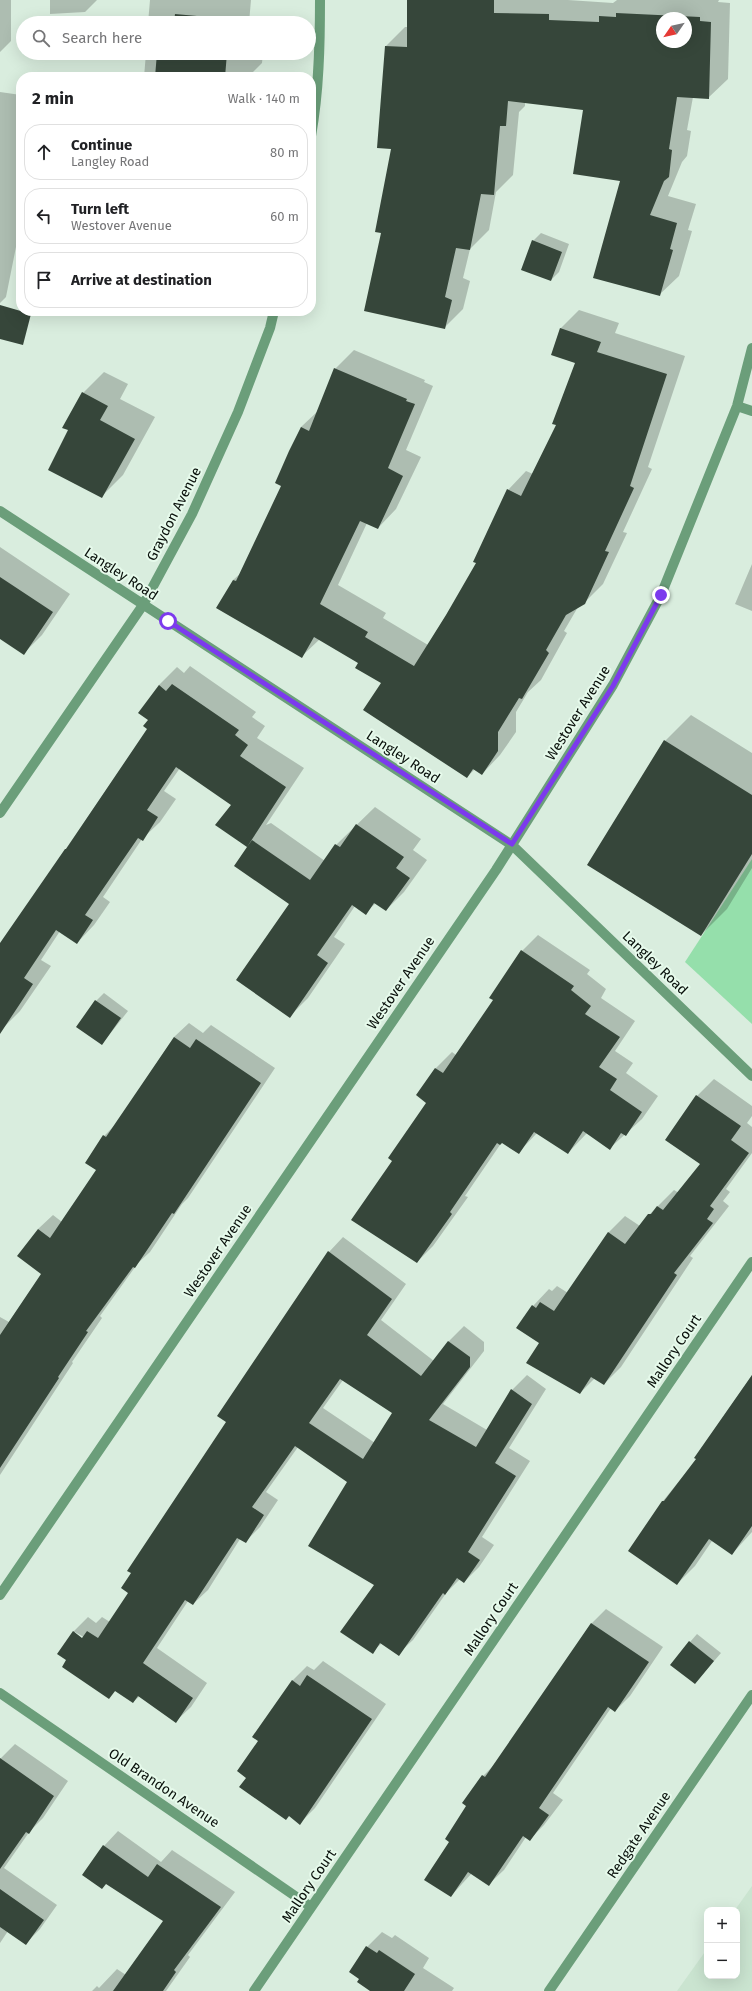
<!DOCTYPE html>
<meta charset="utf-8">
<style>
:root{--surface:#fff;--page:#f2f2f2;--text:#202124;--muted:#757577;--line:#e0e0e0}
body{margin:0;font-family:"Fira Sans",sans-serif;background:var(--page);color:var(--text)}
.controls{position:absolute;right:12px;bottom:12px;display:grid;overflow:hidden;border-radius:8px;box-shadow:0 4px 16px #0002}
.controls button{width:36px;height:36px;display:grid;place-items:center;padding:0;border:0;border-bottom:1px solid var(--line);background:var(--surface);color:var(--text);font:20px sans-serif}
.compass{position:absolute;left:656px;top:12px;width:36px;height:36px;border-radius:50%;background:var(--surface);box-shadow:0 4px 16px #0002;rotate:236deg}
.stop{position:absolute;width:12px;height:12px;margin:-9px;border:3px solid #7c3aed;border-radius:50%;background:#fff}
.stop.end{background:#7c3aed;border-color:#fff;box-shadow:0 1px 4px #0008}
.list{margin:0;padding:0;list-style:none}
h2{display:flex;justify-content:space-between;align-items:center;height:52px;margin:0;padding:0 16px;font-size:17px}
h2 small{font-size:13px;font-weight:400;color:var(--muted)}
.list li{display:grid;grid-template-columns:26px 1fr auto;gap:12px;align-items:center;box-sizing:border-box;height:56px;margin:0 8px 8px;padding:0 8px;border:1px solid var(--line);border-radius:16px}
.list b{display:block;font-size:15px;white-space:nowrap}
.list p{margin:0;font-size:13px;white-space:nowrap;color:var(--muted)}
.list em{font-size:13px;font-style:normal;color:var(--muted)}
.icon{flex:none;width:22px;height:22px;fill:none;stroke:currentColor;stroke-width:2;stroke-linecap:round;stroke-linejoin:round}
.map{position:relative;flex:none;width:752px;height:1991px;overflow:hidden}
.search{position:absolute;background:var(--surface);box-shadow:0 4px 16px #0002;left:16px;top:16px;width:300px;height:44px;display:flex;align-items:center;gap:10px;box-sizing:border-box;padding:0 14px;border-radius:22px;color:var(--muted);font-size:15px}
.panel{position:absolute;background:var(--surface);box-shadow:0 4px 16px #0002;left:16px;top:72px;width:300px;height:244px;border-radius:16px}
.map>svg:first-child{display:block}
.built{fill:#cae4d0}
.green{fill:#95dfab}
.shadow{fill:#0003;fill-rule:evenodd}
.building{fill:#36463a;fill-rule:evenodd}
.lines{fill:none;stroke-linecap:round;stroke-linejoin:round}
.minor{stroke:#6b9e7a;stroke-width:10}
.route{stroke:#7c3aed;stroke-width:5}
.labels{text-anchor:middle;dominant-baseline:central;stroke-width:4;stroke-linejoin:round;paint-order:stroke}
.street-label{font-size:14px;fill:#080f0a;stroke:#e6faeb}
</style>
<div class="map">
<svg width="752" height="1991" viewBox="0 0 752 1991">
<rect width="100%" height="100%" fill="#d9edde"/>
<path class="built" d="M752 1886V1991H677L707 1949V1976H737V1910H735Z"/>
<path class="green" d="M752 859V1024L685 962Z"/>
<path class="shadow" d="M0 0H11V41L0 52Z
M50 0H97L85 12 50 14Z
M150 0H251L249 23H148Z
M408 0H568L613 3 617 0H719L718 2 730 3 728 79 708 98 693 97 687 130 691 131 687 156 682 162 668 196 696 204 688 230 692 231 679 276 659 295 621 180 584 109 525 102V106L519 112 513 175 496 192 489 230 470 249 463 278 470 281 463 309 444 328 382 232 392 148 386 46 405 27H408ZM662 18H686V42H662Z
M146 53H263L262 63 248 77H144Z
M0 92 21 95V238L18 237 6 297 0 303Z
M541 233 569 244 559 272 551 280 533 241Z
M579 310 619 323 615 333 685 356 648 467 652 469 623 532 627 533 603 584 584 603 578 607 564 631 567 633 541 680 528 692 516 712V732L500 755 482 774 475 769 467 777 382 682 359 663 320 639 301 657 233 580 241 573 282 485 290 451 301 427 319 410 335 369 354 350 425 380 424 382 433 386 406 450 421 457 396 509 378 528 367 523 338 585 386 613 383 618 428 645 478 563 508 490 526 471 533 474 557 425 576 362 560 329Z
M104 372 128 384 120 399 155 417 123 475 101 497 69 430 83 393Z
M0 547 70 594 42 635 24 653 0 637Z
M752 564V611L735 604Z
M190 666 256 712 252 717 265 726 257 738 304 768 266 825 271 823 325 861 336 845 375 807 421 839 413 850 427 860 404 892 386 910 376 903 365 913 355 906 334 937 345 944 308 998 290 1016V904L248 847 217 825 232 804 180 768 164 791 176 799 160 822 142 839 103 897 110 902 94 925 77 943 60 931 41 960 51 966 20 1011 2 1029 0 1027V945L148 729 149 719 139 713 159 685 177 667 184 673Z
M691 715 752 753V868L727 909 701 935 665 741Z
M538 935 590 970 587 974 606 989 601 998 635 1021 615 1051 633 1063 626 1073 658 1096 642 1119 610 1148 587 1133 568 1153 537 1133 518 1153 502 1142 465 1196 468 1197 433 1246 417 1262 393 1160 428 1102 436 1068 452 1052 456 1055 495 1000 522 951Z
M104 993 128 1011 102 1044 96 1001Z
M189 1023 203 1033 211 1025 275 1068 188 1198 182 1204 150 1252 138 1263 100 1316 102 1318 72 1362 73 1363 0 1475V1317L9 1322 42 1274 38 1229 53 1215 62 1222 98 1170 86 1162 104 1136 117 1123 174 1037Z
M714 1079 752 1106V1116L747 1123 752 1127V1153L726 1189 730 1192 723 1201 729 1206 690 1256 693 1258 621 1367 604 1384 595 1378 580 1393 541 1343 533 1306 549 1289 552 1291 557 1286 568 1293 608 1233 625 1216 640 1226 649 1215 674 1190 679 1193 701 1164 697 1096Z
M343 1237 406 1284 381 1320 434 1361 449 1341 464 1326 484 1342V1351L443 1404 487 1430 512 1390 527 1375 546 1389 509 1448 530 1461 482 1537 494 1545 479 1567 464 1582 460 1579 447 1592 413 1640 398 1654 382 1643 372 1652 375 1585 349 1482 298 1447 266 1492 278 1500 260 1527 245 1542 240 1539 208 1590 193 1604 188 1601 157 1648 207 1683 191 1707 176 1721 140 1696 133 1702 116 1690 109 1698 68 1660 73 1632 88 1617 96 1623 102 1617 110 1622 129 1593 228 1422 218 1416 329 1252ZM343 1380 394 1413 375 1443 323 1408ZM75 1632 87 1639 86 1641 75 1634Z
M752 1375V1532L732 1554 712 1541 695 1566 677 1584 663 1501 697 1459 695 1458Z
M606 1609 663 1647 630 1696 615 1711 611 1708 553 1793 563 1800 544 1825 529 1840 526 1837 504 1870 489 1884 472 1873 451 1896 450 1841 468 1806 463 1803 483 1776 497 1762 591 1624Z
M697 1634 721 1653 695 1683 690 1642Z
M323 1661 386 1704 315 1808 300 1823 247 1777 259 1741 292 1681 307 1666 314 1670Z
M15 1744 68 1781 43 1818 30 1831 4 1868 57 1905 40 1929 25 1944 8 1931 0 1943V1759Z
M118 1831 161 1862 172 1850 235 1892 188 1955 190 1957 166 1991H92L97 1986 99 1988 117 1969 126 1975 164 1921 104 1846Z
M382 1932 392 1938 395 1935 429 1958 423 1968 454 1988 452 1991H372L367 1947Z"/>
<path class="building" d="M407 0H494V13L549 14V20L599 22V16L616 17V13L700 17V21L711 22 709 99 677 97 669 149 672 150 669 177 664 181 650 215 677 223 670 249 673 250 660 296 593 278 620 181 573 174 583 110 508 101 506 126H500L494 195 481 194 470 250 456 248 445 297 452 300 445 329 364 311 381 233 375 232 391 149 377 148 385 46 407 47ZM662 18H686V42H662Z
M175 14 230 19V23H160L174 22Z
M157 53H227L225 77H155Z
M532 240 562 252 551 281 521 270Z
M0 305 31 314 23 345 0 339Z
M560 328 601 342 597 352 667 374 630 486 634 488 605 551 609 552 585 604 566 615 546 650 549 653 522 699 519 698 498 732V751L482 775 473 769 467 778 363 710 381 683 355 668 358 663 314 637 302 658 216 608 233 580 236 581 281 486 275 483 289 451 301 427 309 431 334 368 407 399 406 401 415 404 388 468 403 476 378 529 360 521 320 604 368 632 365 637 414 666 446 615 476 563 473 562 507 489 521 496 556 425 552 424 575 363 551 355Z
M82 392 108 406 100 420 135 439 102 498 48 470 68 430 62 428Z
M0 577 53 612 24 655 0 639Z
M172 684 239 730 235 735 248 745 240 756 286 787 247 847 252 840 310 880 335 844 340 847 356 824 404 857 396 868 410 878 386 911 374 903 366 915 352 905 317 955 328 963 290 1018 236 980 289 904 234 866 247 847 215 825 231 805 176 767 147 810 158 817 143 841 138 838 85 915 93 920 77 944 56 930 24 978 33 984 0 1034V943L65 849H66L147 729 143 726 148 720 138 713 159 685 166 691Z
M664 740 752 795V854L701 936 587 865Z
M521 950 574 986 571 990 591 1006 585 1014 620 1037 599 1067 617 1079 610 1090 642 1112 626 1136 621 1133 610 1150 583 1131 568 1154 534 1132 519 1154 502 1143 500 1145 497 1143 450 1212 452 1214 417 1263 351 1220 392 1161 388 1158 426 1103 416 1095 435 1068 443 1073 493 1000 489 998Z
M95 1000 121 1018 102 1045 76 1027Z
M174 1037 190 1048 196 1039 261 1083 174 1214 172 1213 135 1268 133 1267 86 1331 88 1332 58 1377 59 1378 0 1468V1335L41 1274 17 1256 38 1229 50 1238 96 1170 85 1163 103 1135 106 1137Z
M696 1095 741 1126 731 1140 749 1153 710 1206 714 1209 707 1219 713 1223 674 1273 677 1275 604 1385 591 1377 580 1394 526 1363 539 1343 516 1328 532 1305 536 1308 540 1302 554 1311 608 1232 625 1244 648 1214H651L657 1206 663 1210 700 1164 665 1140Z
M328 1251 392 1299 367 1335 421 1376 448 1341 470 1357V1367L429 1420 476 1447 511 1389 532 1404 495 1463 516 1476 468 1552 480 1560 464 1583 457 1578 445 1595 443 1593 399 1656 380 1643 373 1654 340 1632 374 1585 308 1546 347 1482 295 1446 252 1507 264 1515 246 1543 237 1538 193 1605 185 1600 143 1663 193 1698 176 1723 138 1696 133 1703 115 1691 109 1699 62 1667 66 1660 57 1654 73 1631 82 1638 87 1631 98 1638 128 1593 121 1588 131 1573 127 1571 226 1422 217 1416ZM340 1379 392 1413 363 1459 309 1423Z
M752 1375V1526L732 1555 709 1539 677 1585 628 1551 662 1501H664L696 1459 694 1458Z
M591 1623 649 1662 615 1712 608 1707 539 1808 549 1815 530 1841 523 1836 489 1886 468 1872 451 1897 424 1880 449 1842 445 1839 466 1806 462 1803 482 1775 485 1777Z
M689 1641 714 1661 695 1684 670 1665Z
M307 1675 372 1719 300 1825 289 1816 286 1820 239 1787 246 1778 237 1771 258 1741 252 1737 292 1680 300 1686Z
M0 1758 54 1796 29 1834 26 1832 0 1869Z
M103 1845 148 1877 157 1864 221 1907 174 1970 176 1972 163 1991H113L163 1921 106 1884 102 1889 82 1875Z
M0 1889 44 1920 26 1945 0 1927Z
M366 1946 377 1953 379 1950 415 1974 404 1991H370L357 1982 359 1979 349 1972Z"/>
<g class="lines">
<path class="minor" d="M311 136C319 91 320 45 320 0
M737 406 752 411
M0 511 512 845 752 1076
M0 813 143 605 192 514 238 412 270 328 274 311
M0 1595 496 870 613 685 661 595 737 406 752 348
M0 1693 311 1907
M254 1991 752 1262
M549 1991 752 1695"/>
</g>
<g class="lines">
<path class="route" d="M168 621 512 844 613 686 661 595"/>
</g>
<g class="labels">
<g class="street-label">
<text transform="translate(174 514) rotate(-63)">Graydon Avenue</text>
<text transform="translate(121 574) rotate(33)">Langley Road</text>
<text transform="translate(578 713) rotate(-58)">Westover Avenue</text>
<text transform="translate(403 757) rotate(33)">Langley Road</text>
<text transform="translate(655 963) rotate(44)">Langley Road</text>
<text transform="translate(401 983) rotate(-56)">Westover Avenue</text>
<text transform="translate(218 1251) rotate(-56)">Westover Avenue</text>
<text transform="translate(674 1351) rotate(-56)">Mallory Court</text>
<text transform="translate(491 1619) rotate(-56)">Mallory Court</text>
<text transform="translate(164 1788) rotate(34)">Old Brandon Avenue</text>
<text transform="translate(639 1835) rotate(-56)">Redgate Avenue</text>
<text transform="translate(309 1886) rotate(-56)">Mallory Court</text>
</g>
</g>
</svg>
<div class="controls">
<button>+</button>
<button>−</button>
</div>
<svg class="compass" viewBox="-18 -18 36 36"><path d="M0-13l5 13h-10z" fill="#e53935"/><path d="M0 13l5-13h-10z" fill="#757577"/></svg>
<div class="stop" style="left:168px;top:621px"></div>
<div class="stop end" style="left:661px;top:595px"></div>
<div class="search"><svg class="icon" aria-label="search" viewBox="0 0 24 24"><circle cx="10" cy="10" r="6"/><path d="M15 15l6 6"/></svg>Search here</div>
<section class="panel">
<h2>2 min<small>Walk · 140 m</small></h2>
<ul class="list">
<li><svg class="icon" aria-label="ahead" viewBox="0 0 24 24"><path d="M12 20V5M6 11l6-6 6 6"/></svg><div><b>Continue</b><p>Langley Road</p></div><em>80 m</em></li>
<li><svg class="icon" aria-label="left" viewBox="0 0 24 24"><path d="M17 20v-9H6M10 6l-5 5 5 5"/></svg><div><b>Turn left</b><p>Westover Avenue</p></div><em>60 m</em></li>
<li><svg class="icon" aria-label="arrive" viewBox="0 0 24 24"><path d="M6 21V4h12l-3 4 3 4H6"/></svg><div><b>Arrive at destination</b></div></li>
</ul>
</section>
</div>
